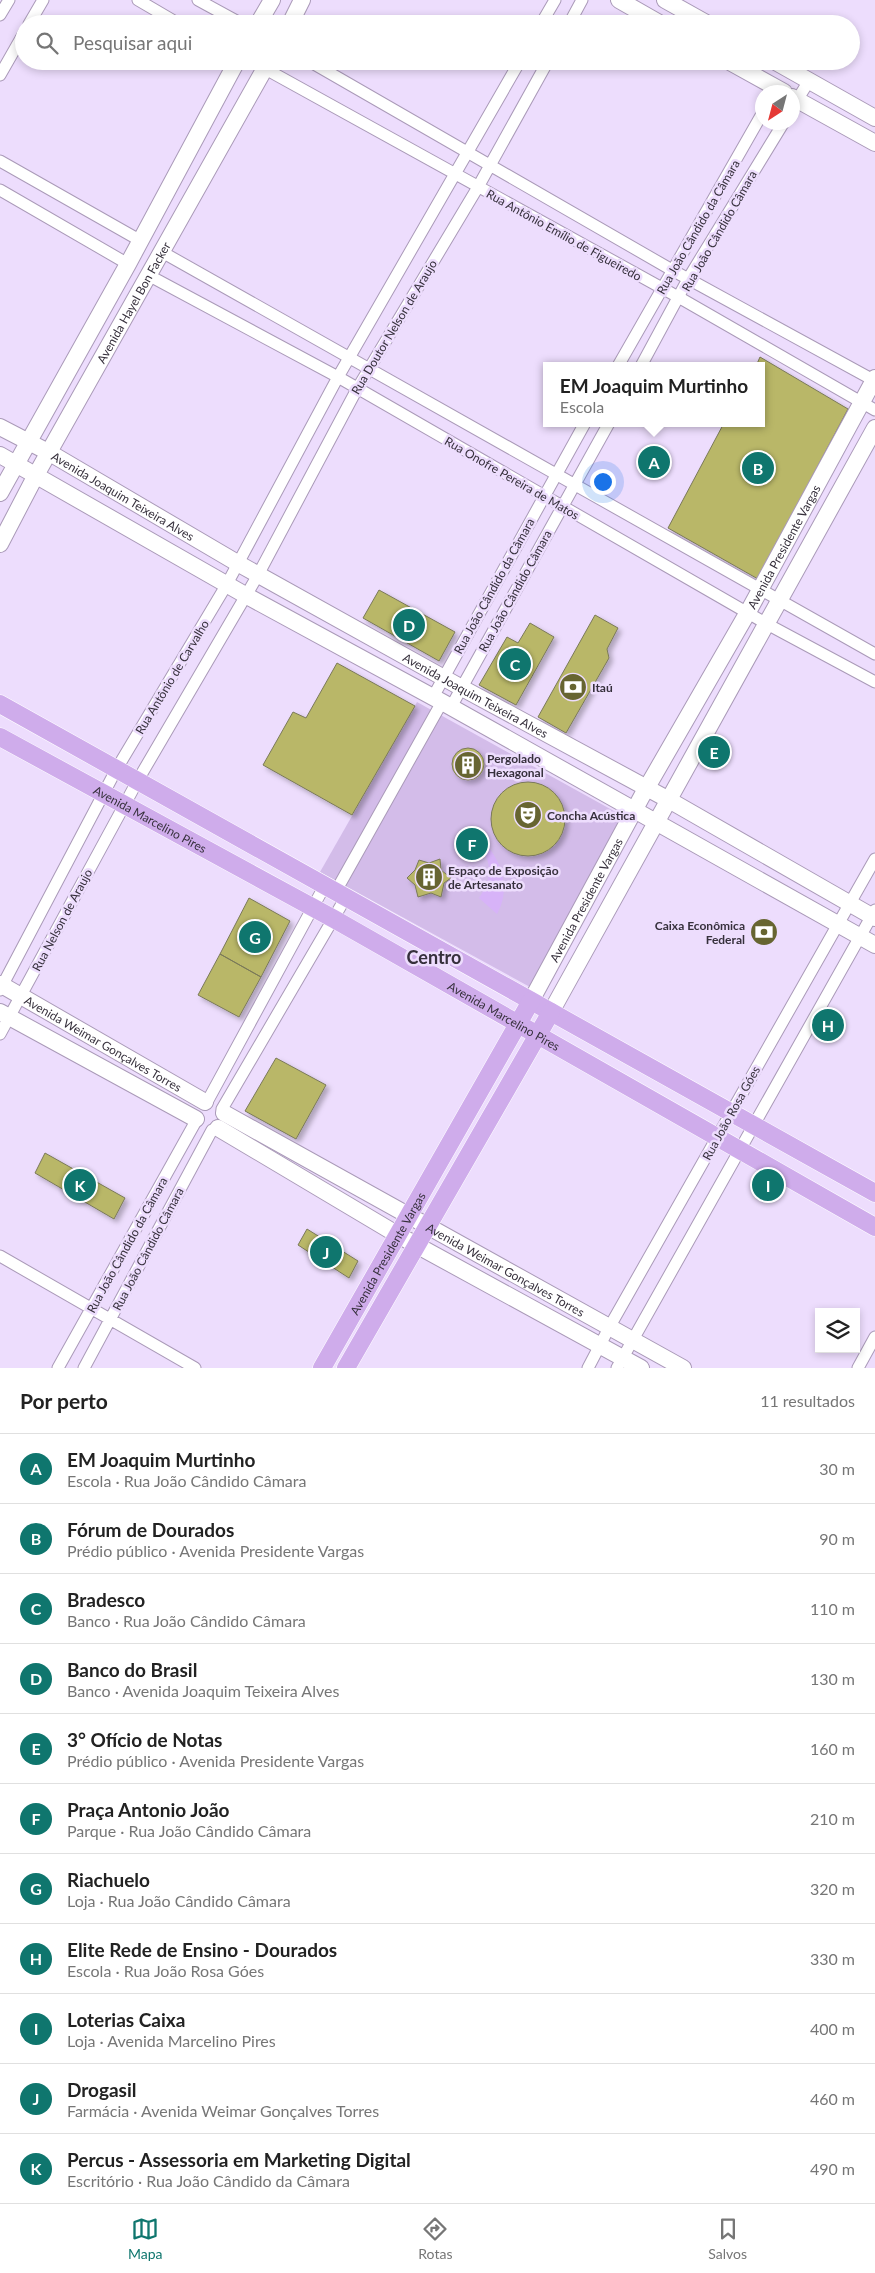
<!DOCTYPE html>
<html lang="pt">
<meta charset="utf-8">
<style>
:root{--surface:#fff;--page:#f2f2f2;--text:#222;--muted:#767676;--line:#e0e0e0;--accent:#0f766e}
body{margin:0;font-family:Lato,sans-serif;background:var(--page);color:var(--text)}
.controls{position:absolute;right:15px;bottom:15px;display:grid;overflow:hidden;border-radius:0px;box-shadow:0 2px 8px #0003}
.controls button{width:45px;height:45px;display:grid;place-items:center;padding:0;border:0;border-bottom:1px solid var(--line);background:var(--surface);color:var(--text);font:25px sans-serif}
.compass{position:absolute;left:755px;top:85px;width:45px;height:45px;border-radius:50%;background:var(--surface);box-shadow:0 2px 8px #0003;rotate:216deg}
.you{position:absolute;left:602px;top:481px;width:18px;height:18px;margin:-12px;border:4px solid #fff;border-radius:50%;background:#1a73e8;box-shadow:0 0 0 8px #1a73e833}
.badge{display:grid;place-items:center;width:32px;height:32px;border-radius:50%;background:var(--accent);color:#fff;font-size:16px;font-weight:700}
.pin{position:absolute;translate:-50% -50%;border:2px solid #fff;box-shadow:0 1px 5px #0006}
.popup{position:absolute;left:543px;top:362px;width:222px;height:65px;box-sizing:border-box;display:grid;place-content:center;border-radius:0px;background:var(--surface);filter:drop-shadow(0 1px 4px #0005);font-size:16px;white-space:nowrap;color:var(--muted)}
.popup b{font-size:19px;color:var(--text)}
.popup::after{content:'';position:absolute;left:50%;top:100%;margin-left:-10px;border:10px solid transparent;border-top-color:var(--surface)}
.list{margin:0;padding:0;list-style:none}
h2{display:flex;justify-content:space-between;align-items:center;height:65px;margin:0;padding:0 20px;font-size:21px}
h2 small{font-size:16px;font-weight:400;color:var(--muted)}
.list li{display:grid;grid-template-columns:32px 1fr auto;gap:15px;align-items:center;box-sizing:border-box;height:70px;padding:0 20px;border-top:1px solid var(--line)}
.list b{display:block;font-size:19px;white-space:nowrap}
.list p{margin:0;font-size:16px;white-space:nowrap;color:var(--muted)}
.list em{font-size:16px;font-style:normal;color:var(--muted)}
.icon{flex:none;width:28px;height:28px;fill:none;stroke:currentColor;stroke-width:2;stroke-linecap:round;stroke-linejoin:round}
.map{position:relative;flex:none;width:875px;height:1368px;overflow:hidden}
.search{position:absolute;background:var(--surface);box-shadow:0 2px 8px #0003;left:15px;right:15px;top:15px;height:55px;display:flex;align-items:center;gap:12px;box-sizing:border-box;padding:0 18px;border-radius:28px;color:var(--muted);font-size:19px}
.sheet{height:835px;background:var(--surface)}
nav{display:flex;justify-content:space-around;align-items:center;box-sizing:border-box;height:70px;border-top:1px solid var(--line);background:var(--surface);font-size:14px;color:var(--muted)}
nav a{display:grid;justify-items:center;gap:2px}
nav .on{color:var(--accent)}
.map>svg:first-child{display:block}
.green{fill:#d3bce9}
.water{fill:#d7b3f8}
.building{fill:#b9b767;stroke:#7a7959;filter:url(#shadow)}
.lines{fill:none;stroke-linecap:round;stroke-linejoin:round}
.street-casing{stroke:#aa9ab8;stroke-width:13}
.secondary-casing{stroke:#aa9ab8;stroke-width:18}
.primary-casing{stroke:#fff;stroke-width:19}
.street{stroke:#fff;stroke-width:11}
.secondary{stroke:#fff;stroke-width:16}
.primary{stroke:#cfaceb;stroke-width:18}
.labels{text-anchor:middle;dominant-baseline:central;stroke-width:5;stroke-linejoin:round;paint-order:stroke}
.street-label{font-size:12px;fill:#36303c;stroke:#edddfd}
.poi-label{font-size:12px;font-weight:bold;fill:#36303c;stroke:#edddfd;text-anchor:start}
.district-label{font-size:18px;font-weight:bold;fill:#36303c;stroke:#edddfd}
</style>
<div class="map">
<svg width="875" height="1368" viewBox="0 0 875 1368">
<defs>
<filter id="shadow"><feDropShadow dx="3.5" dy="3.5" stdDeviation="2.5" flood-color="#0004"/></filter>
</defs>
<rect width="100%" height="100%" fill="#edddfd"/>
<path class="green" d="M417 702 623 816 530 987 320 872Z"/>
<path class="water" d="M474 834C499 851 513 886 497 914L479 898C494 875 493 857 471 839Z"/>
<path class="building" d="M760 357 848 409 758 579 668 528 724 423H762V366H756Z
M379 590 455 632 439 661 363 618Z
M595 615 618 628 607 649 609 658 566 733 538 717Z
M530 623 554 637 516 705 479 685 507 637 518 643Z
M337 663 415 706 352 815 263 765 293 712 306 718Z
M714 738 726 745 714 766 703 760Z
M452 764a16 16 0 1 1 32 0a16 16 0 1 1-32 0Z
M491 819a37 37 0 1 1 74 0a37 37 0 1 1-74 0Z
M440 859 441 870 451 878 444 883 441 897 431 893 418 897 415 885 407 878 415 870 419 860 429 863Z
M249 898 290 921 261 977 220 954Z
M220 954 261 977 239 1017 198 995Z
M276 1058 326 1085 296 1139 245 1111Z
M45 1153 125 1198 114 1219 35 1173Z
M307 1229 358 1261 349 1278 298 1245Z"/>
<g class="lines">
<g class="street-casing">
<path id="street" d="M138 0 179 24
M198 0 242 24
M0 15 9 0
M29 24 43 0
M541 24 555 0
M569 24 582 0
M251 61 680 298 875 410
M309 61 672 270 875 381
M0 75 24 33
M792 108 809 81
M0 161 141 241
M0 190 128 264
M162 252 875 654
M148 275 338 377 767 624 875 682
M618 366 762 114
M641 366 688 279 784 122
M433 697 585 423
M451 707 609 423
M336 891 442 702
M0 990 116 770 227 584 338 377 520 61
M0 1034 138 780 258 575 357 389 478 187 548 61
M207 1102 325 885
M222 1109 346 897
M0 1256 195 1368
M58 1368 196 1121
M84 1368 212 1130
M588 1368 610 1326 875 859
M617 1368 875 910
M858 1368 875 1337"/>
</g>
<g class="secondary-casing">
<g id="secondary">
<path d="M619 0 661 24"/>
<path d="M665 0 708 24"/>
<path d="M258 24 272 0"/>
<path d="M290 24 302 0"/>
<path d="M728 61 784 92"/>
<path d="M774 61 875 118"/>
<path d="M792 97 875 143"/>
<path id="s1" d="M0 427 50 453 239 564 462 688 669 800 875 918"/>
<path d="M0 455 247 596 442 702 875 945"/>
<path d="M0 493 128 264 237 61"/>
<path id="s2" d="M0 544 36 475 269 61"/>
<path id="s3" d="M0 984 205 1102"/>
<path id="s4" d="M531 1001 642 796 748 612 875 378"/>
<path d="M0 1012 196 1119"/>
<path d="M551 1012 875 428"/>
<path id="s5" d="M224 1113 683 1368"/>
<path d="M218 1128 398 1235 641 1368"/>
</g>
</g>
<g class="primary-casing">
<g id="primary">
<path d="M0 704 875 1193"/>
<path id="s6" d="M0 737 334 919 875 1227"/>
<path id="s7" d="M322 1368 531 1001"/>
<path d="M346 1368 551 1012"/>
</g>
</g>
<use href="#street" class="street"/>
<use href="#secondary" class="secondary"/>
<use href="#primary" class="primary"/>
</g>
<defs>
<g id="bank-disc" transform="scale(1.4375)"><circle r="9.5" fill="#676531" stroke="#edddfd"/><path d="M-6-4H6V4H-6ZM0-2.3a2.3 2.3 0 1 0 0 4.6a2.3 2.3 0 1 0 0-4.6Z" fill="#fff"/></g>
<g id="building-disc" transform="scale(1.4375)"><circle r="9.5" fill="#676531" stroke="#edddfd"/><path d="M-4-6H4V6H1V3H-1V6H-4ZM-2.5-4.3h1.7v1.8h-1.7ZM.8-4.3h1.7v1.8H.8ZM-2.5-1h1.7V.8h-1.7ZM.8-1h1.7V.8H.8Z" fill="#fff"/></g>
<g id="theatre-disc" transform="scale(1.4375)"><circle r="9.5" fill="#676531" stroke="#edddfd"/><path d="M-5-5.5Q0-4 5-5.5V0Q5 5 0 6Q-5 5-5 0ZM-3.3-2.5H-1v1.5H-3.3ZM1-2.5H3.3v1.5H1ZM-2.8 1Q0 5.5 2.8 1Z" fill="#fff"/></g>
</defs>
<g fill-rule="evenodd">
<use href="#bank-disc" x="573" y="687"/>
<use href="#building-disc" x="468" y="765"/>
<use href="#theatre-disc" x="528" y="815"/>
<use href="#building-disc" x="429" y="877"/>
<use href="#bank-disc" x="764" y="932"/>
</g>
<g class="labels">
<g class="street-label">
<text transform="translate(698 227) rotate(-60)">Rua João Cândido da Câmara</text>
<text transform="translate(719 231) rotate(-60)">Rua João Cândido Câmara</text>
<text transform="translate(564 235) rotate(29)">Rua Antônio Emílio de Figueiredo</text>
<text stroke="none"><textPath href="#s2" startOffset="276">Avenida Hayel Bon Facker</textPath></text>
<text transform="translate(394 327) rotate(-59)">Rua Doutor Nelson de Araujo</text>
<text transform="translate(512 478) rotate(30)">Rua Onofre Pereira de Matos</text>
<text stroke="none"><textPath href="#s1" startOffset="141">Avenida Joaquim Teixeira Alves</textPath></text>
<text stroke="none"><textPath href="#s4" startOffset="520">Avenida Presidente Vargas</textPath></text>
<text transform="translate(494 586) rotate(-61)">Rua João Cândido da Câmara</text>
<text transform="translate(515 591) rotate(-61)">Rua João Cândido Câmara</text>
<text transform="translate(172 677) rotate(-59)">Rua Antônio de Carvalho</text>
<text stroke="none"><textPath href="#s1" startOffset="546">Avenida Joaquim Teixeira Alves</textPath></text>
<text stroke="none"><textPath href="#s6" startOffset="171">Avenida Marcelino Pires</textPath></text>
<text stroke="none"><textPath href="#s4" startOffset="115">Avenida Presidente Vargas</textPath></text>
<text transform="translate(62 920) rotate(-62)">Rua Nelson de Araujo</text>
<text stroke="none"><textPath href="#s6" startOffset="576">Avenida Marcelino Pires</textPath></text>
<text stroke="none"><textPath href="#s3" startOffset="119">Avenida Weimar Gonçalves Torres</textPath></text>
<text transform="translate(731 1113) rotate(-61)">Rua João Rosa Góes</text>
<text transform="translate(127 1245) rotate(-61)">Rua João Cândido da Câmara</text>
<text transform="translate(148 1249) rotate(-62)">Rua João Cândido Câmara</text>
<text stroke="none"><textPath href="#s7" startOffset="132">Avenida Presidente Vargas</textPath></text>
<text stroke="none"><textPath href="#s5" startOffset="322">Avenida Weimar Gonçalves Torres</textPath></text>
</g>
<g class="poi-label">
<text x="592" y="687">Itaú</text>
<text x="487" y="758">Pergolado<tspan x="487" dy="14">Hexagonal</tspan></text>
<text x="547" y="815">Concha Acústica</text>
<text x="448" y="870">Espaço de Exposição<tspan x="448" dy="14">de Artesanato</tspan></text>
<text x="745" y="925" text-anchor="end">Caixa Econômica<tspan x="745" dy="14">Federal</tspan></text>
</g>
<g class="district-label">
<text x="434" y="957">Centro</text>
</g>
</g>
</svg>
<div class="controls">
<button><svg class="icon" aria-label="layers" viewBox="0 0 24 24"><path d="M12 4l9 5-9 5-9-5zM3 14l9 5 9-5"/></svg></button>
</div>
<svg class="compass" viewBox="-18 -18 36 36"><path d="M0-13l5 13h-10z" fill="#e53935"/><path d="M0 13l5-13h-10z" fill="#767676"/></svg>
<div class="you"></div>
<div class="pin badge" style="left:654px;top:462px">A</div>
<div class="popup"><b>EM Joaquim Murtinho</b>Escola</div>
<div class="pin badge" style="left:758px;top:468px">B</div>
<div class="pin badge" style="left:515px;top:664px">C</div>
<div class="pin badge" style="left:409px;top:625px">D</div>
<div class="pin badge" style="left:714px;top:752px">E</div>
<div class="pin badge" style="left:472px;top:844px">F</div>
<div class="pin badge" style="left:255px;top:937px">G</div>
<div class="pin badge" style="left:828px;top:1025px">H</div>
<div class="pin badge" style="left:768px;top:1185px">I</div>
<div class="pin badge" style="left:326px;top:1252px">J</div>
<div class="pin badge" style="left:80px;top:1185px">K</div>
<div class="search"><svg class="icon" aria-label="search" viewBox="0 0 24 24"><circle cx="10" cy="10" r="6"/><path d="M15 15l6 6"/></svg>Pesquisar aqui</div>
</div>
<section class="sheet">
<h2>Por perto<small>11 resultados</small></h2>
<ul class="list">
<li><span class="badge">A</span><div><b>EM Joaquim Murtinho</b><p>Escola · Rua João Cândido Câmara</p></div><em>30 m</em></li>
<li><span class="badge">B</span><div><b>Fórum de Dourados</b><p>Prédio público · Avenida Presidente Vargas</p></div><em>90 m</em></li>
<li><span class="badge">C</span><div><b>Bradesco</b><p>Banco · Rua João Cândido Câmara</p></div><em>110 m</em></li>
<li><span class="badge">D</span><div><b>Banco do Brasil</b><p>Banco · Avenida Joaquim Teixeira Alves</p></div><em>130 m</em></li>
<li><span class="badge">E</span><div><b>3° Ofício de Notas</b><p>Prédio público · Avenida Presidente Vargas</p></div><em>160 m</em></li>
<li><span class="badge">F</span><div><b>Praça Antonio João</b><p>Parque · Rua João Cândido Câmara</p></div><em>210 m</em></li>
<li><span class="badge">G</span><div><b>Riachuelo</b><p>Loja · Rua João Cândido Câmara</p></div><em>320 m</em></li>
<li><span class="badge">H</span><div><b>Elite Rede de Ensino - Dourados</b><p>Escola · Rua João Rosa Góes</p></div><em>330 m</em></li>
<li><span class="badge">I</span><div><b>Loterias Caixa</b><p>Loja · Avenida Marcelino Pires</p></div><em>400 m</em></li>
<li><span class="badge">J</span><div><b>Drogasil</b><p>Farmácia · Avenida Weimar Gonçalves Torres</p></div><em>460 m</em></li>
<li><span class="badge">K</span><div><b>Percus - Assessoria em Marketing Digital</b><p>Escritório · Rua João Cândido da Câmara</p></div><em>490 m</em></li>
</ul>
</section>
<nav>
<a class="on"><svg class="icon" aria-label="map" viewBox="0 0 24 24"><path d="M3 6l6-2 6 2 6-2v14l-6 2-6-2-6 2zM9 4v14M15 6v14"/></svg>Mapa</a>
<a><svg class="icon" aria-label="directions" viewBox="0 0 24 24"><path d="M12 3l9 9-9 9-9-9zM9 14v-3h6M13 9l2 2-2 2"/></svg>Rotas</a>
<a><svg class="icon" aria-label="saved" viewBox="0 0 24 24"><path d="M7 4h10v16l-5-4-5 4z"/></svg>Salvos</a>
</nav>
